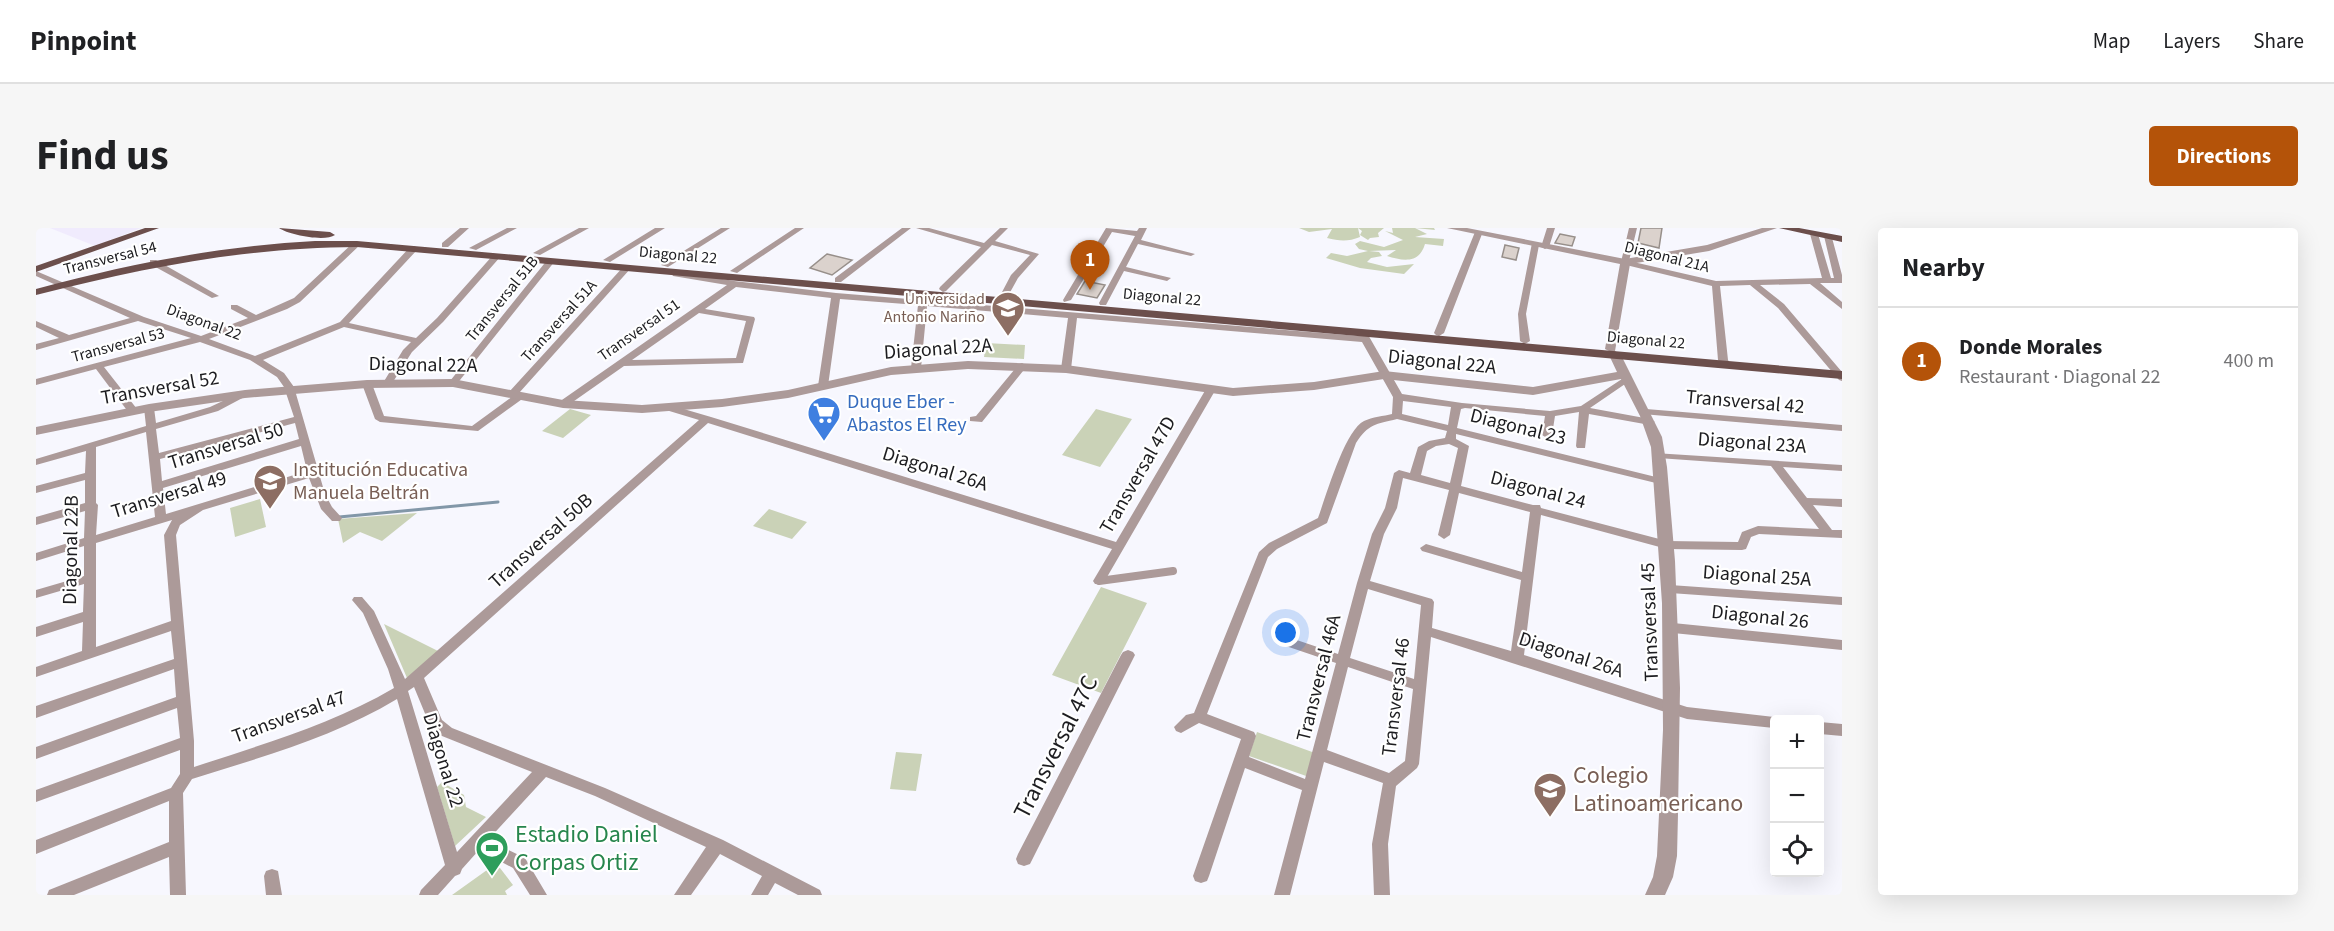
<!DOCTYPE html>
<meta charset="utf-8">
<style>
:root{--surface:#fff;--page:#f6f6f6;--text:#202124;--muted:#757577;--line:#e0e0e0;--accent:#b45309}
body{margin:0;font-family:"Source Sans 3",sans-serif;background:var(--page);color:var(--text)}
.controls{position:absolute;right:18px;bottom:18px;display:grid;overflow:hidden;border-radius:6px;box-shadow:0 6px 24px #0002}
.controls button{width:54px;height:54px;display:grid;place-items:center;padding:0;border:0;border-bottom:2px solid var(--line);background:var(--surface);color:var(--text);font:30px sans-serif}
.you{position:absolute;left:1250px;top:405px;width:21px;height:21px;margin:-15px;border:4px solid #fff;border-radius:50%;background:#1a73e8;box-shadow:0 0 0 9px #1a73e833}
.badge{display:grid;place-items:center;width:39px;height:39px;border-radius:50%;background:var(--accent);color:#fff;font-size:20px;font-weight:700}
.pin{position:absolute;translate:-50% -50px;filter:drop-shadow(0 2px 3px #0008)}
.pin::after{content:'';position:absolute;top:32px;width:21px;height:18px;background:inherit;clip-path:polygon(0 0,100% 0,50% 100%)}
.list{margin:0;padding:0;list-style:none}
h2{display:flex;justify-content:space-between;align-items:center;height:78px;margin:0;padding:0 24px;font-size:26px}
h2 small{font-size:20px;font-weight:400;color:var(--muted)}
.list li{display:grid;grid-template-columns:39px 1fr auto;gap:18px;align-items:center;box-sizing:border-box;height:108px;padding:0 24px;border-top:2px solid var(--line)}
.list b{display:block;font-size:22px;white-space:nowrap}
.list p{margin:0;font-size:20px;white-space:nowrap;color:var(--muted)}
.list em{font-size:20px;font-style:normal;color:var(--muted)}
.icon{flex:none;width:33px;height:33px;fill:none;stroke:currentColor;stroke-width:2;stroke-linecap:round;stroke-linejoin:round}
.map{position:relative;flex:none;width:1806px;height:667px;overflow:hidden;border-radius:6px}
header{display:flex;align-items:center;gap:36px;box-sizing:border-box;height:84px;padding:0 30px;background:var(--surface);border-bottom:2px solid var(--line)}
header strong{font-size:28px}
nav{display:flex;gap:33px;margin-inline-start:auto;font-size:21px}
.intro{display:flex;align-items:center;justify-content:space-between;box-sizing:border-box;height:144px;padding:0 36px}
h1{margin:0;font-size:42px}
.button{padding:15px 27px;border-radius:6px;background:var(--accent);color:#fff;font-size:21px;font-weight:700}
main{display:flex;gap:36px;padding:0 36px}
aside{flex:1;background:var(--surface);border-radius:6px;box-shadow:0 6px 24px #0002}
.map>svg:first-child{display:block}
.industrial{fill:#f0ebfd}
.green{fill:#cad2b7}
.lines{fill:none;stroke-linecap:round;stroke-linejoin:round}
.stream{stroke:#8297a8;stroke-width:3}
.building{fill:#dbd2cd;stroke:#978f8a;stroke-width:1.5}
.pedestrian{stroke:#ac9a99;stroke-width:8}
.minor{fill:#ac9a99;fill-rule:evenodd}
.tertiary{fill:#ac9a99;fill-rule:evenodd}
.primary{fill:#6c4f4c;fill-rule:evenodd}
.labels{text-anchor:middle;dominant-baseline:central;stroke-width:4.5;stroke-linejoin:round;paint-order:stroke}
.far-street-label{font-size:16px;fill:#1d1d20;stroke:#fff}
.far-education-label{font-size:16px;fill:#785e54;stroke:#fff;text-anchor:end}
.street-label{font-size:20px;fill:#1d1d20;stroke:#fff}
.shop-label{font-size:20px;fill:#366cbe;stroke:#fff;text-anchor:start}
.education-label{font-size:20px;fill:#785e54;stroke:#fff;text-anchor:start}
.near-street-label{font-size:24px;fill:#1d1d20;stroke:#fff}
.near-education-label{font-size:24px;fill:#785e54;stroke:#fff;text-anchor:start}
.near-leisure-label{font-size:24px;fill:#27864d;stroke:#fff;text-anchor:start}
</style>
<header>
<strong>Pinpoint</strong>
<nav><a>Map</a><a>Layers</a><a>Share</a></nav>
</header>
<div class="intro"><h1>Find us</h1><a class="button">Directions</a></div>
<main>
<div class="map">
<svg width="1806" height="667" viewBox="0 0 1806 667">
<rect width="100%" height="100%" fill="#f7f7fe"/>
<path class="industrial" d="M14 0H105L59 18Z"/>
<path class="green" d="M1263 0H1322L1324 9C1312 14 1303 13 1291 10L1296 1 1273 4Z
M1322 0H1398L1399 2 1379 0 1391 6 1379 9 1408 11 1407 18 1389 16C1383 36 1367 33 1351 28L1360 22 1333 23 1343 24 1346 28 1335 30 1331 34 1351 39 1378 36 1368 46 1324 40 1290 30 1295 25 1311 28 1332 23 1323 21 1319 16 1324 13 1348 19 1367 12 1349 3 1357 5 1356 0H1348L1342 5 1343 9 1334 10 1332 12 1324 7 1326 3Z
M950 115 989 117 988 131 948 129Z
M534 181 555 187 527 210 506 203Z
M1060 181 1096 191 1064 239 1026 227Z
M224 271 230 299 199 309 194 280Z
M733 281 771 294 756 311 717 298Z
M381 285 346 313 324 304 307 315 302 291Z
M1065 359 1111 375 1065 465 1016 447Z
M348 396 402 423 371 450Z
M1221 504 1279 525 1273 549 1213 528Z
M860 524 886 526 880 563 854 561Z
M406 554 428 567 430 579 450 589 419 618 401 559Z
M458 637 464 640 477 657 469 663 471 667H416Z"/>
<g class="lines">
<path class="stream" d="M303 289 462 274"/>
</g>
<path class="building" d="M1605 0H1626L1623 20 1602 15Z
M1524 6 1539 9 1536 18 1519 15Z
M1469 17 1483 20 1480 32 1466 29Z
M791 26 816 32 796 47 774 40Z
M1049 53 1069 57 1061 70 1041 66Z"/>
<g class="lines">
<path class="pedestrian" d="M1063 353 1137 343"/>
<path class="minor" d="M424 0H433L412 19H406V15Z
M471 0H481L440 22 433 20Z
M543 0H553L504 27 497 25Z
M619 0H629L574 34 567 32Z
M685 0H694L632 39 625 37Z
M759 0H768L701 45 694 43Z
M866 0H875L805 54H799V50Z
M880 0H893L948 15 964 0H972L959 13 1003 26 982 50 972 68 965 66 975 47 994 27 956 17 910 63 907 64 903 61 904 59 945 19Z
M1070 0 1101 3 1103 0H1111L1105 12 1159 26 1155 28 1102 16 1090 39 1135 50 1131 53 1088 43 1070 77H1064L1063 75 1099 8 1076 4 1035 72 1028 74 1027 72Z
M1511 0H1519L1513 19 1509 21 1505 19Z
M1593 0H1601L1593 33 1680 53 1786 50 1774 6 1778 4 1782 6 1795 50H1798L1788 8 1795 6 1806 47V55H1784L1806 74V81L1774 56 1724 57 1748 76 1806 144V153L1803 152 1742 80 1714 57 1684 58 1692 132 1695 137 1693 139H1687L1682 132 1676 58 1586 36 1585 34Z
M1439 4 1446 6 1408 105 1403 108 1400 107 1398 105Z
M318 14 325 16 264 74 251 81 173 111 219 128 304 94 375 18H378L382 20 381 22 313 95 380 110 401 90 458 26 465 28 407 94 376 124 355 157H349L347 155 367 122 375 114 308 99 227 132 248 145 258 159 289 266 296 279 306 290 304 293H296L285 281 273 250 167 282 144 297 140 307 158 513V539C227 516 295 497 358 460L352 441 327 385 316 372 318 369H326L338 383 369 451 663 192 630 182V178L634 177 675 189 1080 314 1170 161 1175 158 1180 161 1067 356H1059L1057 353 1076 321 672 195 388 450 406 492 416 500 569 560 687 612 784 662 786 667H762L739 655 732 667H715L726 648 684 626 655 667H638L670 619 559 568 510 549 452 612 489 630 511 667H494L477 640 443 622 426 641 424 646 419 648 402 667H383L385 662 409 637 361 471C298 509 226 529 156 551L147 565 150 667H134L133 629 38 667H11L13 662 133 614V573L0 626V612L135 560 144 546V522L0 574V562L144 510 141 480 0 531V519L140 469 138 441 0 490V478L138 431 135 403 0 449V439L46 423 47 394 0 409V399L47 384 48 356 0 370V362L48 348V318L0 333V325L48 310 49 283 0 297V289L49 275V252L0 265V258L49 245 50 223 0 237V231L110 198 108 180 113 177 118 180 120 195 174 179 206 164H212L214 166 182 183 120 201 123 225 258 189 248 159 241 149 214 132 164 114 68 139 101 181V185H93L60 141 0 157V151L155 110 102 93 0 122V116L23 110 0 99V93L33 107 94 90 0 48V43L108 89 165 108 212 90 195 81V77H201L220 87 258 70ZM259 195 263 211 126 253 124 231ZM110 204 119 289 60 307 62 277 60 275V219ZM265 218 271 243 130 286 127 260ZM136 292 128 307 135 393 60 419V315ZM378 459 395 500 406 508 496 544 421 624 372 463Z
M1496 15 1503 17 1490 86 1494 113 1489 116 1484 113 1482 86Z
M512 31 519 33 420 157H414V153Z
M114 32H120L183 68 176 70 114 36Z
M588 38 595 40 483 165H489V169L442 203 344 194 339 191 326 156 328 154 331 153 336 156 348 188 436 198 480 166H475L473 164Z
M640 43 698 53 800 65 1323 108 1321 105 1326 102 1331 105 1366 166 1426 175 1514 183 1545 178 1589 149 1592 150V154L1554 180 1614 191 1619 194 1614 197 1553 186 1549 220H1541L1540 218 1543 184 1519 188 1516 207 1511 210 1506 207 1509 188 1429 180 1425 181 1421 200 1628 251 1629 253 1628 255 1624 256 1420 206V211L1433 218 1425 258 1497 277H1504L1505 280 1631 313 1702 314 1706 304 1722 298 1783 301 1735 238 1622 230 1617 227 1618 225 1806 237V243L1747 239 1771 270 1806 271V279L1777 277 1796 302H1806V310L1723 306 1715 309 1710 321 1706 322 1631 321 1505 287 1488 427 1651 479 1738 489 1743 491H1738V500L1651 491 1395 409 1383 536 1381 540 1360 558 1352 616 1354 667H1338L1336 616 1347 555 1288 534 1254 667H1238L1266 562 1209 540 1173 648 1171 653 1165 655 1159 653 1157 648 1205 511 1163 495 1145 505 1140 503 1138 499 1150 487 1158 485 1223 324 1233 315 1282 290C1290 268 1309 202 1328 193 1336 189 1348 188 1356 186L1357 169 1326 114 1041 90 1035 141 1030 144 1025 141 1032 90 891 78 885 140 880 143 875 140 882 77 804 71 792 158 787 161 782 158 795 70 700 59 669 81 718 89 719 91 707 135 588 138 531 178H523V174L691 57 637 48 636 46ZM663 85 710 93 700 130 596 132ZM1367 173 1415 179 1412 197 1366 186ZM1361 191 1411 203 1409 210 1393 213 1382 219 1374 245 1363 242 1358 245 1349 280 1336 306 1321 355 1302 426 1246 407 1241 409 1239 412 1241 415 1300 435 1269 551 1213 529 1220 508 1218 504 1171 486 1232 329 1241 321 1291 295 1320 215C1332 196 1340 196 1361 191ZM1413 216 1422 220 1414 255 1385 247 1391 223 1400 218ZM1367 250 1413 262 1402 307 1408 311 1414 307 1423 265 1494 284 1486 344 1390 316 1384 320 1386 323 1485 352 1475 423 1396 400 1398 374 1396 371 1334 353 1348 306 1361 280ZM1332 361 1385 377 1378 451 1314 430ZM1312 439 1377 461 1369 533 1353 545 1291 522Z
M986 135 991 138 946 194 934 193V189L940 188 983 136Z
M1610 181 1806 197V203L1606 186V182Z
M1634 357 1806 369V377L1634 365 1628 361Z
M1637 395 1806 412V422L1637 405 1632 403 1631 400 1632 397Z
M1092 422 1097 424 1099 427 994 636 988 638 982 636 980 631 982 626 1085 427 1087 424Z
M1784 494 1806 496V508L1784 506Z
M236 641 242 643 246 667H230L228 648 230 643Z"/>
<path class="tertiary" d="M1411 0H1431L1589 31 1671 17 1726 0H1741L1673 23 1594 36 1579 123 1585 127 1626 209 1631 239 1639 333 1644 460 1642 586 1641 628 1637 649 1629 667H1609L1617 649 1621 628 1627 502 1626 375 1615 219 1604 188 1585 151 1497 167 1348 151 1278 162 1197 168 1030 145 932 141 855 147 752 170 686 179 606 185 527 180 417 159 331 160 209 170 113 184 0 207V199L113 176 209 162 331 152 417 151 527 172 606 177 686 171 752 162 855 139 932 133 1030 137 1197 160 1278 154 1348 143 1497 159 1581 144 1573 127 1575 124 1569 121 1584 36Z"/>
<path class="primary" d="M109 0H123L0 44V38Z
M243 0 294 4 299 7C289 14 253 7 243 0Z
M1743 0H1763L1806 8V14Z
M279 13H321L1806 143V151L321 19C205 20 112 39 0 67V61C92 36 184 18 279 13Z"/>
</g>
<defs>
<g id="university-pin" transform="scale(1.725)"><path d="M0 17L-7.5 6A9.5 9.5 0 1 1 7.5 6Z" fill="#8d6e63" stroke="#fff"/><path d="M0-5L7-2L0 1L-7-2ZM-4 1L0 2.5L4 1V4Q0 6-4 4Z" fill="#fff"/></g>
<g id="supermarket-pin" transform="scale(1.725)"><path d="M0 17L-7.5 6A9.5 9.5 0 1 1 7.5 6Z" fill="#3f7fe0" stroke="#fff"/><path d="M-6-5.5h2.5l.6 2H6L4.5 2H-2.5L-4.4-4H-6ZM-1.5 3.2a1.3 1.3 0 1 0 .1 0ZM3 3.2a1.3 1.3 0 1 0 .1 0Z" fill="#fff"/></g>
<g id="school-pin" transform="scale(1.725)"><path d="M0 17L-7.5 6A9.5 9.5 0 1 1 7.5 6Z" fill="#8d6e63" stroke="#fff"/><path d="M0-5L7-2L0 1L-7-2ZM-4 1L0 2.5L4 1V4Q0 6-4 4Z" fill="#fff"/></g>
<g id="stadium-pin" transform="scale(1.725)"><path d="M0 17L-7.5 6A9.5 9.5 0 1 1 7.5 6Z" fill="#2e9e5b" stroke="#fff"/><path d="M0-5a6.5 5 0 1 0 0 10a6.5 5 0 1 0 0-10ZM-3.5-1.8h7v3.6h-7Z" fill="#fff"/></g>
</defs>
<g fill-rule="evenodd">
<use href="#university-pin" x="972" y="80"/>
<use href="#supermarket-pin" x="788" y="185"/>
<use href="#school-pin" x="234" y="253"/>
<use href="#school-pin" x="1514" y="561"/>
<use href="#stadium-pin" x="456" y="620"/>
</g>
<g class="labels">
<g class="far-street-label">
<text transform="translate(642 27) rotate(5)">Diagonal 22</text>
<text transform="translate(1631 29) rotate(14)">Diagonal 21A</text>
<text transform="translate(74 30) rotate(-14)">Transversal 54</text>
<text transform="translate(1126 69) rotate(5)">Diagonal 22</text>
<text transform="translate(466 71) rotate(-51)">Transversal 51B</text>
<text transform="translate(523 93) rotate(-48)">Transversal 51A</text>
<text transform="translate(168 94) rotate(20)">Diagonal 22</text>
<text transform="translate(603 102) rotate(-35)">Transversal 51</text>
<text transform="translate(1610 112) rotate(5)">Diagonal 22</text>
<text transform="translate(82 117) rotate(-15)">Transversal 53</text>
</g>
<g class="far-education-label">
<text x="949" y="71">Universidad<tspan x="949" dy="18">Antonio Nariño</tspan></text>
</g>
<g class="street-label">
<text transform="translate(902 121) rotate(-4)">Diagonal 22A</text>
<text transform="translate(1406 134) rotate(6)">Diagonal 22A</text>
<text transform="translate(387 137) rotate(1)">Diagonal 22A</text>
<text transform="translate(124 160) rotate(-10)">Transversal 52</text>
<text transform="translate(1709 174) rotate(5)">Transversal 42</text>
<text transform="translate(1482 199) rotate(14)">Diagonal 23</text>
<text transform="translate(1716 215) rotate(4)">Diagonal 23A</text>
<text transform="translate(190 218) rotate(-17)">Transversal 50</text>
<text transform="translate(899 241) rotate(17)">Diagonal 26A</text>
<text transform="translate(1102 247) rotate(-60)">Transversal 47D</text>
<text transform="translate(1502 262) rotate(15)">Diagonal 24</text>
<text transform="translate(133 267) rotate(-17)">Transversal 49</text>
<text transform="translate(505 313) rotate(-42)">Transversal 50B</text>
<text transform="translate(35 322) rotate(-89)">Diagonal 22B</text>
<text transform="translate(1721 348) rotate(4)">Diagonal 25A</text>
<text transform="translate(1724 389) rotate(6)">Diagonal 26</text>
<text transform="translate(1614 394) rotate(-92)">Transversal 45</text>
<text transform="translate(1535 427) rotate(18)">Diagonal 26A</text>
<text transform="translate(1283 450) rotate(-76)">Transversal 46A</text>
<text transform="translate(1360 469) rotate(-83)">Transversal 46</text>
<text transform="translate(253 489) rotate(-20)">Transversal 47</text>
<text transform="translate(407 532) rotate(73)">Diagonal 22</text>
</g>
<g class="shop-label">
<text x="811" y="174">Duque Eber -<tspan x="811" dy="23">Abastos El Rey</tspan></text>
</g>
<g class="education-label">
<text x="257" y="242">Institución Educativa<tspan x="257" dy="23">Manuela Beltrán</tspan></text>
</g>
<g class="near-street-label">
<text transform="translate(1020 519) rotate(-63)">Transversal 47C</text>
</g>
<g class="near-education-label">
<text x="1537" y="547">Colegio<tspan x="1537" dy="28">Latinoamericano</tspan></text>
</g>
<g class="near-leisure-label">
<text x="479" y="606">Estadio Daniel<tspan x="479" dy="28">Corpas Ortiz</tspan></text>
</g>
</g>
</svg>
<div class="controls">
<button>+</button>
<button>−</button>
<button><svg class="icon" aria-label="locate" viewBox="0 0 24 24"><circle cx="12" cy="12" r="6"/><path d="M12 2v4M12 18v4M2 12h4M18 12h4"/></svg></button>
</div>
<div class="you"></div>
<div class="pin badge" style="left:1054px;top:62px">1</div>
</div>
<aside>
<h2>Nearby<small></small></h2>
<ul class="list">
<li><span class="badge">1</span><div><b>Donde Morales</b><p>Restaurant · Diagonal 22</p></div><em>400 m</em></li>
</ul>
</aside>
</main>
